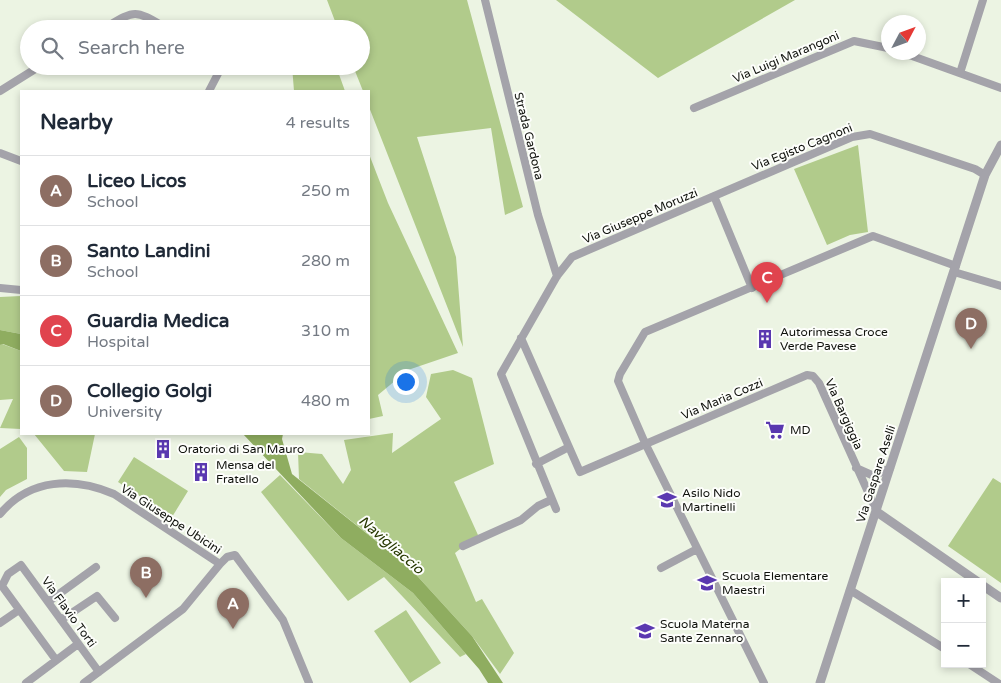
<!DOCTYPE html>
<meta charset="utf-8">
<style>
:root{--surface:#fff;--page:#f6f6f7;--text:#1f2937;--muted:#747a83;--line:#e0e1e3;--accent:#ea580c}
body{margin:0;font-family:"Varela Round",sans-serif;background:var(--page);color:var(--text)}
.controls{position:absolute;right:15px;bottom:15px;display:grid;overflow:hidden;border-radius:0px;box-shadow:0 2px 8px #0003}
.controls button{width:45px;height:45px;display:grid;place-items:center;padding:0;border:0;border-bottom:1px solid var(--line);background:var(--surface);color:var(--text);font:25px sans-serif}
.compass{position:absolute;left:881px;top:15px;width:45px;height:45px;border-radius:50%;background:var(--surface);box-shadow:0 2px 8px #0003;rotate:49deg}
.you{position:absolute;left:405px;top:381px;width:18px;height:18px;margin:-12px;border:4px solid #fff;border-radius:50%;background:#1a73e8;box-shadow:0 0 0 8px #1a73e833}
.badge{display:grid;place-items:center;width:32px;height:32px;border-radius:50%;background:var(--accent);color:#fff;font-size:16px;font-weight:700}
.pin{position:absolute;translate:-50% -41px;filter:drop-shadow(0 1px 2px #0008)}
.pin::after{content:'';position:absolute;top:26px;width:18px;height:15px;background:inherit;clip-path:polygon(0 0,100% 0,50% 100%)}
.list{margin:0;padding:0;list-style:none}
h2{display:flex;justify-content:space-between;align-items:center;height:65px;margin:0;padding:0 20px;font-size:21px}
h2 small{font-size:16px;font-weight:400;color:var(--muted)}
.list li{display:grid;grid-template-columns:32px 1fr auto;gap:15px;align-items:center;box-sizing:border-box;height:70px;padding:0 20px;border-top:1px solid var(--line)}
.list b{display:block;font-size:19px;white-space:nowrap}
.list p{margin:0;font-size:16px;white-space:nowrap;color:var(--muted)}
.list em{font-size:16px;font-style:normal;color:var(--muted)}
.icon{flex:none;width:28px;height:28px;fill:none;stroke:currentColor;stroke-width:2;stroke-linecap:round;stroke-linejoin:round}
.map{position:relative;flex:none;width:1001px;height:683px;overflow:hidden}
.search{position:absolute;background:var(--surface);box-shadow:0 2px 8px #0003;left:20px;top:20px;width:350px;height:55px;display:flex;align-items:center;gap:12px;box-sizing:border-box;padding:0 18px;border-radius:28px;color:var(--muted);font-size:19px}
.panel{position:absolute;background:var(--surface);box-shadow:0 2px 8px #0003;left:20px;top:90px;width:350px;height:345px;border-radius:0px}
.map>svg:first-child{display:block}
.green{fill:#b1cb8b}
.water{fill:#8fad60}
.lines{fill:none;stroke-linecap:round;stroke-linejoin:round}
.minor{stroke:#a4a3aa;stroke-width:8}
.tertiary{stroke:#a4a3aa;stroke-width:9}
.labels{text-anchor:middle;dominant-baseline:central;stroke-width:4;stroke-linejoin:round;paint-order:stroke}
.street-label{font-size:12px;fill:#0f110c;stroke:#fdfefb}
.poi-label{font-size:12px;fill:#0f110c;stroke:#fdfefb;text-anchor:start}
.water-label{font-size:14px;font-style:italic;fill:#263800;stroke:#fdfefb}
</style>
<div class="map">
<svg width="1001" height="683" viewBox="0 0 1001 683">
<rect width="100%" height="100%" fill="#ecf4e3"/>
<path class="green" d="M327 0H467L523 207 505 215 491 128 417 137 456 257 463 347 369 107V91H363L353 66H361V29H338Z
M556 0H795L658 78Z
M292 66H336L345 91H294Z
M858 145 868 232 850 235 827 245 794 169Z
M369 154 388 203 458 353 408 370 378 395 383 416 369 419Z
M21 296V334L0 330V297Z
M2 344 21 351V429L0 428 13 399 0 400V345Z
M453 370 472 378 494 464 454 482 478 535 455 553 476 602 482 599 514 653 500 674 472 636 410 568 299 479 298 452 322 454 343 484 351 470 344 440 393 433 392 453 441 419 426 397 431 374Z
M34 434H95L87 472 64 471Z
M19 437 27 448V479L6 490 0 497V449Z
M134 457 188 491 172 517 118 482Z
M280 475 341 538 413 593 466 654 460 657 384 577 348 601 261 492Z
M993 478 1001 483V583L948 546Z
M406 610 441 663 410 683 374 631Z"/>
<path class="water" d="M0 330 21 334V351L3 344 0 345Z
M243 434H283L282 439 292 474 410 568 472 636 503 683H488L479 669 413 593 341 538Z"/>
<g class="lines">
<path class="minor" d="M485 0 538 215 557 276
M103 29C137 9 133 9 168 29
M901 52 1001 88
M960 73 983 0
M0 91 40 66
M209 91 222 66
M694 108 854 41 888 48
M0 153 21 161
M714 196 752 288
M954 272 1001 286
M0 288 21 290
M521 338 580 472 807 375 813 376 819 383 877 512
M536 464 569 447
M856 468 874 476 890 468
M556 509 501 374 557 276 572 257 852 137 870 134 975 169 985 175
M0 514C30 478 74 477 114 494L220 564
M463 546 521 520 538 506 551 500
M661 568 697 549
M850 590 945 649
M48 602 96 567
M61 620 97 596 115 618
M0 623 19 610
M56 660 2 586 8 574 21 565 99 672
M969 664 998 683
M26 683 78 644
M84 683 183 609 220 564 227 557 235 555 283 620 309 683
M764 683 645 443 618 381 620 374 645 332 873 236 956 266"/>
<path class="tertiary" d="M877 512 978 582
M982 585 1001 598
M820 683 985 175 1001 145"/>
</g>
<defs>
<g id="building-bare" transform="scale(1.5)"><path d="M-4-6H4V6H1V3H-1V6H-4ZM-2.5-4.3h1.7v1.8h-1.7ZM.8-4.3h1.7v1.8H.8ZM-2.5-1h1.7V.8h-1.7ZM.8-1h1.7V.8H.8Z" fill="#5a38b0" stroke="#fdfefb" stroke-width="2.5" paint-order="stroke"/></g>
<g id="supermarket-bare" transform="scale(1.5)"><path d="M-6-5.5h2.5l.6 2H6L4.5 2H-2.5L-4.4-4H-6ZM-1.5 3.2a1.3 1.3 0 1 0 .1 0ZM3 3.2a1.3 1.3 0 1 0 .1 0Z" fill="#5a38b0" stroke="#fdfefb" stroke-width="2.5" paint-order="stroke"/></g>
<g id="school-bare" transform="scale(1.5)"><path d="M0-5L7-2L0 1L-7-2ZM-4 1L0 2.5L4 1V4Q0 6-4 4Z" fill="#5a38b0" stroke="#fdfefb" stroke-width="2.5" paint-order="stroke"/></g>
</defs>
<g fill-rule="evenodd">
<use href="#building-bare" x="765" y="339"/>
<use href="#supermarket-bare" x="775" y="430"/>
<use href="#building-bare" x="163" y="449"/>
<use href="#building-bare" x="201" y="472"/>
<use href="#school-bare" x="667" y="500"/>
<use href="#school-bare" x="707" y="583"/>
<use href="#school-bare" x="645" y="631"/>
</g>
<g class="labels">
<g class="street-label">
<text transform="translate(786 57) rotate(-23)">Via Luigi Marangoni</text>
<text transform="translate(529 136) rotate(76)">Strada Gardona</text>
<text transform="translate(802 147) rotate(-22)">Via Egisto Cagnoni</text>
<text transform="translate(640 216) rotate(-23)">Via Giuseppe Moruzzi</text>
<text transform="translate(722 399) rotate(-23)">Via Maria Cozzi</text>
<text transform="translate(844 414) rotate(66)">Via Bargiggia</text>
<text transform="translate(876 474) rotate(-72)">Via Gaspare Aselli</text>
<text transform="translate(171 519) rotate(33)">Via Giuseppe Ubicini</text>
<text transform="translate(69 612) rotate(54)">Via Flavio Torti</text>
</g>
<g class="poi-label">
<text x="780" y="332">Autorimessa Croce<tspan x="780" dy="14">Verde Pavese</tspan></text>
<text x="790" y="430">MD</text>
<text x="178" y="449">Oratorio di San Mauro</text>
<text x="216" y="465">Mensa del<tspan x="216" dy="14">Fratello</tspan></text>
<text x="682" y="493">Asilo Nido<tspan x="682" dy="14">Martinelli</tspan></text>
<text x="722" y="576">Scuola Elementare<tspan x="722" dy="14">Maestri</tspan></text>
<text x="660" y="624">Scuola Materna<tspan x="660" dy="14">Sante Zennaro</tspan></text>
</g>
<g class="water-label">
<text transform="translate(391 545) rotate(41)">Navigliaccio</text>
</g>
</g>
</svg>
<div class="controls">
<button>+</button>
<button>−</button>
</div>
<svg class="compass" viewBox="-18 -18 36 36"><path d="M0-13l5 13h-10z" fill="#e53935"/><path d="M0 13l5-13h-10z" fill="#747a83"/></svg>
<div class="you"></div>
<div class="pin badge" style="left:233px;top:629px;background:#8d6e63">A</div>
<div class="pin badge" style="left:146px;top:598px;background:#8d6e63">B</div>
<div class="pin badge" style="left:767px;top:303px;background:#e0444e">C</div>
<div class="pin badge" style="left:971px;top:349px;background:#8d6e63">D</div>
<div class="search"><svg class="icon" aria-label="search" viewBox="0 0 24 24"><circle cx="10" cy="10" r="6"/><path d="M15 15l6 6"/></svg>Search here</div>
<section class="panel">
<h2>Nearby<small>4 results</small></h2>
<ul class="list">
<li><span class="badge" style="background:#8d6e63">A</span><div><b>Liceo Licos</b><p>School</p></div><em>250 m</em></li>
<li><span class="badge" style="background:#8d6e63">B</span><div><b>Santo Landini</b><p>School</p></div><em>280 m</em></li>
<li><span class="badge" style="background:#e0444e">C</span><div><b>Guardia Medica</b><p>Hospital</p></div><em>310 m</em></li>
<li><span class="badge" style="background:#8d6e63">D</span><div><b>Collegio Golgi</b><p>University</p></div><em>480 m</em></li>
</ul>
</section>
</div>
